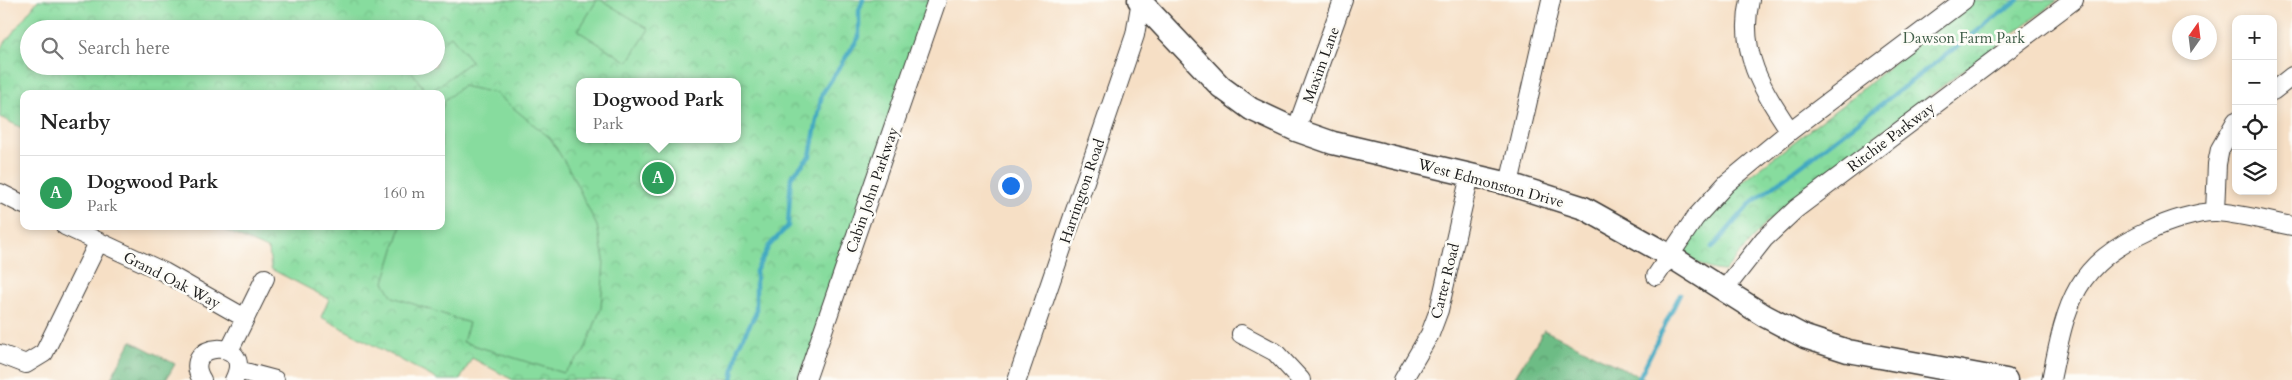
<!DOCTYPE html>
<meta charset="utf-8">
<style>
:root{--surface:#fff;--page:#f2f2f2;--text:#222;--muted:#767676;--line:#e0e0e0;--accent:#ea580c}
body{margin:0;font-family:Cardo,serif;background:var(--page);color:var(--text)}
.controls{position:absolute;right:15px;top:15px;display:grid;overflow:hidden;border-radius:10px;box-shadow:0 2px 8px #0003}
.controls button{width:45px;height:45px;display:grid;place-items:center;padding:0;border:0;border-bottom:1px solid var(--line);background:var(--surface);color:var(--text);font:25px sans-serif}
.compass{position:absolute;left:2172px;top:15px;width:45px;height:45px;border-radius:50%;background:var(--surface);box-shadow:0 2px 8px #0003;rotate:14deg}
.you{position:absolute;left:1010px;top:185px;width:18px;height:18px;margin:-12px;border:4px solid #fff;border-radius:50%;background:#1a73e8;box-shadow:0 0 0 8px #1a73e833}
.badge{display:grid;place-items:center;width:32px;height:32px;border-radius:50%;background:var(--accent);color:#fff;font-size:16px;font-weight:700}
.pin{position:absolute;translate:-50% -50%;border:2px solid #fff;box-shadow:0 1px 5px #0006}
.popup{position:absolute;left:576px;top:78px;width:165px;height:65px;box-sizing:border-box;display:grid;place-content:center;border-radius:10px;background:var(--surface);filter:drop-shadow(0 1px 4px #0005);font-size:16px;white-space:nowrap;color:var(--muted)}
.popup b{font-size:19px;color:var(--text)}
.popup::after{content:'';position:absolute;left:50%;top:100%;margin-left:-10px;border:10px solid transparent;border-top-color:var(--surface)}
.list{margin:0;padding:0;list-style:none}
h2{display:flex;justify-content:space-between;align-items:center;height:65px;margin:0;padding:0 20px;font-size:21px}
h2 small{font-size:16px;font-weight:400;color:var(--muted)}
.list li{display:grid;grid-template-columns:32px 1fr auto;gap:15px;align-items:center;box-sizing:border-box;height:75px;padding:0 20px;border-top:1px solid var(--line)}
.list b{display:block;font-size:19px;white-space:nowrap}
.list p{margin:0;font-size:16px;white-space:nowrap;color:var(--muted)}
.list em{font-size:16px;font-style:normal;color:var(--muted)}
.icon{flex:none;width:28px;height:28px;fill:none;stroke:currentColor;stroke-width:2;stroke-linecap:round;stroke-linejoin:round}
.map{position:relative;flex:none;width:2292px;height:380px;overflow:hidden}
.search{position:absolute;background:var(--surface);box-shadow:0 2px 8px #0003;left:20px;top:20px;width:425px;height:55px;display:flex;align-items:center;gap:12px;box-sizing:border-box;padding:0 18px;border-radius:28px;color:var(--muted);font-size:19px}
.panel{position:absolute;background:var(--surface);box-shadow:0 2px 8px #0003;left:20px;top:90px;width:425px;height:140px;border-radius:10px}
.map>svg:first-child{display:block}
.forest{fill:url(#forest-crowns);stroke:#446c50}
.park{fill:url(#park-crowns);stroke:#527c5d;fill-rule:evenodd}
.pitch{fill:#87dc9e;stroke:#527c5d}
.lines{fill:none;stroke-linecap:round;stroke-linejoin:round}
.stream{stroke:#41a8c1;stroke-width:4.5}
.minor-casing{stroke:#3d3935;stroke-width:20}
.tertiary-casing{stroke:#3d3935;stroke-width:25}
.minor{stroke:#fff;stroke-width:18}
.tertiary{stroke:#fff;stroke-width:22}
.labels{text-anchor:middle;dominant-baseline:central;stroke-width:5;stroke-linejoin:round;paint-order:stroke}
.park-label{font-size:15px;fill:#415f4a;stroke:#fdfcf7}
.street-label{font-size:15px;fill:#1c1c1c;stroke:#fdfcf7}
</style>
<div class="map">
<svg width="2292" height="380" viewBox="0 0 2292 380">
<defs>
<pattern id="forest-crowns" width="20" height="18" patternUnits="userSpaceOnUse" patternTransform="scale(1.25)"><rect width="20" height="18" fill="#6dbc85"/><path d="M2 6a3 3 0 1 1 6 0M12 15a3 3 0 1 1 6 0" fill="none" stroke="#59986c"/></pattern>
<pattern id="park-crowns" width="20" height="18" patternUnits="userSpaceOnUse" patternTransform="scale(1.25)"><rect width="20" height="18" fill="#87dc9e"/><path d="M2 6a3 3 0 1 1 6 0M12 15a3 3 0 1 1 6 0" fill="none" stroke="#74bc88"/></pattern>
</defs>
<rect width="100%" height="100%" fill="#fdfcf7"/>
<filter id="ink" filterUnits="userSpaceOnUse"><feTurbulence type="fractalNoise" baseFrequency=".02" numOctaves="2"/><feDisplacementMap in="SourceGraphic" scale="10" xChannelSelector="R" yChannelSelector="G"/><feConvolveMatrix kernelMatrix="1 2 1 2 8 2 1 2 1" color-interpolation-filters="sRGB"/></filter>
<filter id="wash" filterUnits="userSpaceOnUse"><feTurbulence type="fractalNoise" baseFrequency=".0096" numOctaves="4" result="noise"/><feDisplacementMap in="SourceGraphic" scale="20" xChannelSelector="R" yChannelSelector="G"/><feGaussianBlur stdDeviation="1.12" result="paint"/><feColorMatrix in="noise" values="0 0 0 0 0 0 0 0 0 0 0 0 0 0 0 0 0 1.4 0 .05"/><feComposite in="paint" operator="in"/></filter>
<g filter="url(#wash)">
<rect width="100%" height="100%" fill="#f6dfc5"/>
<path class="forest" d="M1544 330 1647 380H1513Z
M131 341 175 364 166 380H110Z"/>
<path class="park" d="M38 0H937L806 380H513L472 358 460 380H438L321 317 329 299 271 269 269 250 216 226H441V94H24V129L0 117V49ZM29 29H436V66H29ZM579 82H737V139H579Z
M1971 0H2058L1830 170 1766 223 1725 271C1713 271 1694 265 1687 253 1684 248 1686 243 1688 238L1735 187 1854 96 1949 16Z"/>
<path class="pitch" d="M597 0H601L649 29 628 62 578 31Z
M451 36 471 61 428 94 409 68 411 66H436V47Z
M462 86 495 93 550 138 570 171 597 226 604 259 601 308 584 352 563 373 463 342 469 323 393 297 384 282 401 226H441V111L445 100Z"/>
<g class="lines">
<path class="stream" d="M1712 248 1750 204 2018 0
M732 380 738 347 756 313V271L769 246 788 226 791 177 810 156 822 94 859 37V10L863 0
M1638 380 1680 294"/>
</g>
</g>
<g filter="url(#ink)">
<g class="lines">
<g class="minor-casing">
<path id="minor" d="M1750 0C1738 52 1762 89 1790 131
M2273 91 2292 76
M1296 130 1343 0
M1509 184 1551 0
M0 193 24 205
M2215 212 2217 164 2220 149 2236 121
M65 226 164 272 245 318
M1656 276 1695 218 1727 183 1790 131 1964 0
M1724 290 1764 239 1796 209 2074 0
M1241 334 1275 352 1301 380
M229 351 265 278
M0 354 26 364 44 353 98 243
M238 370 275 380
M202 380C178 341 256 336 234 380
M806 380 937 0
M1017 380 1135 35 1141 0
M1403 380 1430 334 1439 310 1470 175
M2051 380C2067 301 2073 266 2150 230 2166 222 2199 211 2217 212 2241 214 2267 221 2292 226"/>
</g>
<g class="tertiary-casing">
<path id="tertiary" d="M1139 0 1221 87 1251 109 1296 130 1333 143 1509 184 1584 208 1670 256 1765 316 1805 337 1848 351 2006 380"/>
</g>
<use href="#minor" class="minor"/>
<use href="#tertiary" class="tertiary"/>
</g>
</g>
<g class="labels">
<g class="park-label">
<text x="1964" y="38">Dawson Farm Park</text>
</g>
<g class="street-label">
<text transform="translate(1321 65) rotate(-70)">Maxim Lane</text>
<text transform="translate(1891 137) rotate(-37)">Ritchie Parkway</text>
<text transform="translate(1491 183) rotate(15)">West Edmonston Drive</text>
<text transform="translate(872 190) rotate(-71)">Cabin John Parkway</text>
<text transform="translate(1082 191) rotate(-71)">Harrington Road</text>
<text transform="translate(172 280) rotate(27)">Grand Oak Way</text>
<text transform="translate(1445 281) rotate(-76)">Carter Road</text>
</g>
</g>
</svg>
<div class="controls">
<button>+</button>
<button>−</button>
<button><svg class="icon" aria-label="locate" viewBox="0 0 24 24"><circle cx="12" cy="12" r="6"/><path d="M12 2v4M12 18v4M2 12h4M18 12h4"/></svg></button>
<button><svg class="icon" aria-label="layers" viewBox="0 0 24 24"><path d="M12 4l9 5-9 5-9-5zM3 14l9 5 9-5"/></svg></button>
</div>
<svg class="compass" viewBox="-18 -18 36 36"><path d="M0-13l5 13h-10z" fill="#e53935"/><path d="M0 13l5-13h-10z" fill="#767676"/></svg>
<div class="you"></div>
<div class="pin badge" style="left:658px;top:178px;background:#2e9e5b">A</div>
<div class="popup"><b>Dogwood Park</b>Park</div>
<div class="search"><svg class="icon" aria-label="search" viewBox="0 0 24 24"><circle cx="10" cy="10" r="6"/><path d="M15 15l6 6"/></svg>Search here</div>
<section class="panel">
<h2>Nearby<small></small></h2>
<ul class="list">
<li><span class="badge" style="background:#2e9e5b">A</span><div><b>Dogwood Park</b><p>Park</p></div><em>160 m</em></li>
</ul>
</section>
</div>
